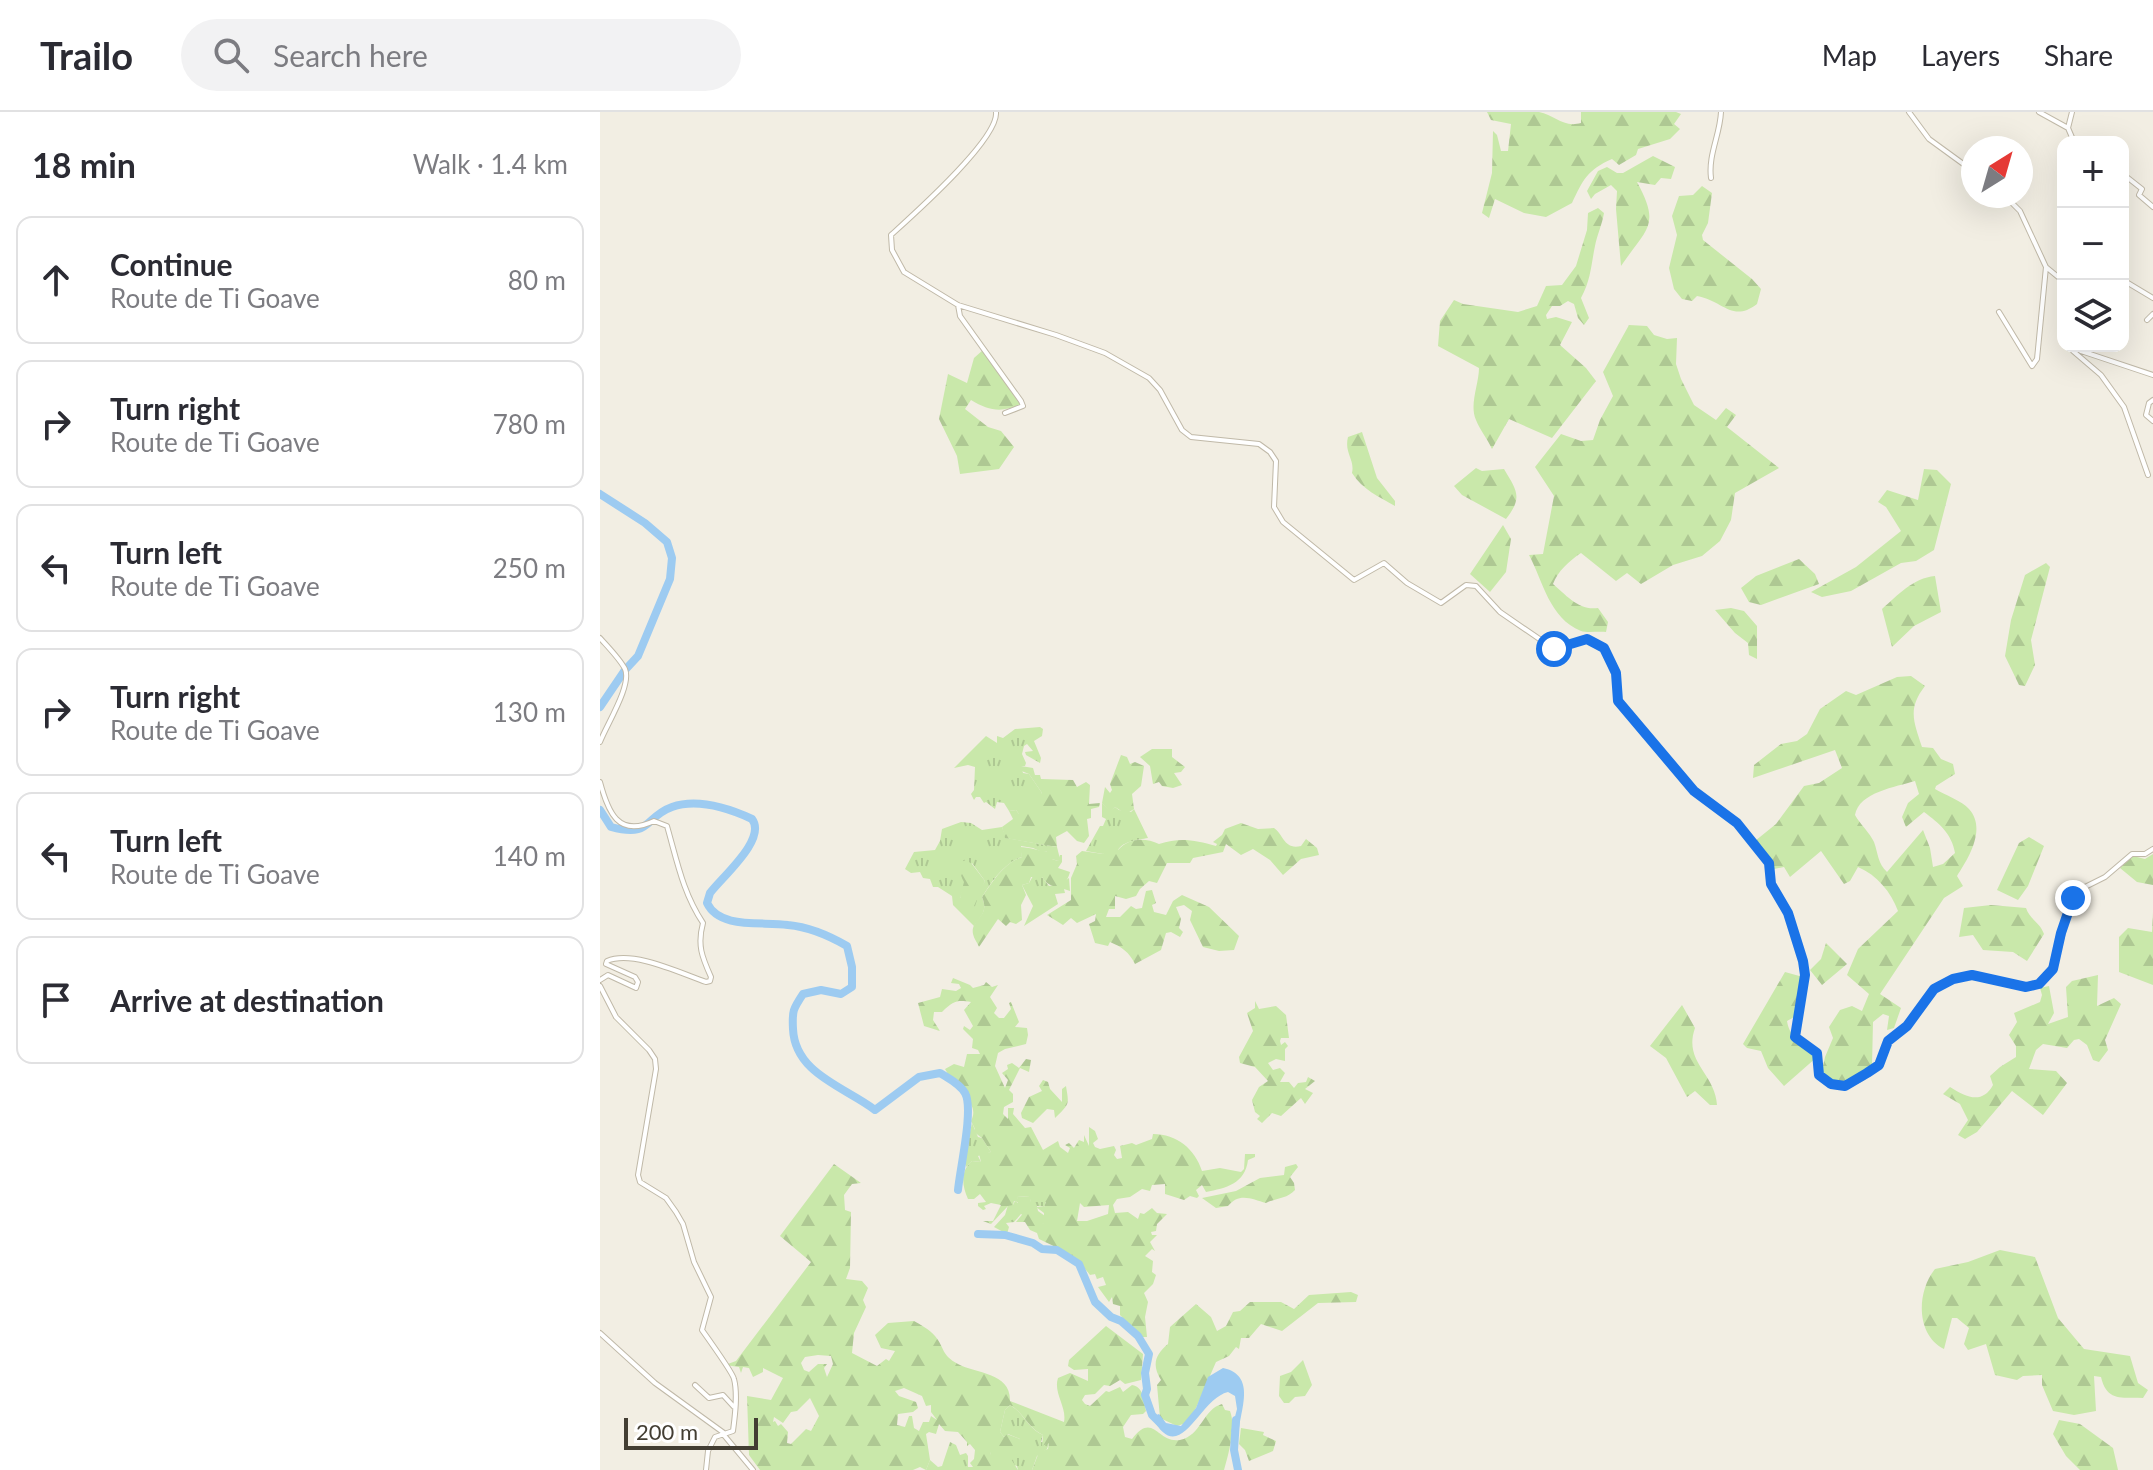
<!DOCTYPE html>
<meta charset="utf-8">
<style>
:root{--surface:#fff;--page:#f2f2f3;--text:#2b2b33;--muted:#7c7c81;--line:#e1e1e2}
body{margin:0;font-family:Lato,sans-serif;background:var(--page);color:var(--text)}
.controls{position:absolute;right:24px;top:24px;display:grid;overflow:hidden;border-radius:16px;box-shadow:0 8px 32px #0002}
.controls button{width:72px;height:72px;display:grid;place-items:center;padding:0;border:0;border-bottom:2px solid var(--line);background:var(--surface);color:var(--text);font:40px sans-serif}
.compass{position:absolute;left:1361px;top:24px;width:72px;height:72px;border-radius:50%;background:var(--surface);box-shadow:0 8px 32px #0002;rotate:37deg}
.scale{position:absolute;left:24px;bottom:20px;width:134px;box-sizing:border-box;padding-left:8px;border:4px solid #433e33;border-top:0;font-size:22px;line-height:28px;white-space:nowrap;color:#433e33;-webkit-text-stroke:6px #fff;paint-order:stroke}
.stop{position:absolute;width:24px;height:24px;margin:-18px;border:6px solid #1a73e8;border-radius:50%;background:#fff}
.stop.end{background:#1a73e8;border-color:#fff;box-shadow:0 2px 8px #0008}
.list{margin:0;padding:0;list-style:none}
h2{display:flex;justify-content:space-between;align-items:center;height:104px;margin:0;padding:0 32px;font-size:34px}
h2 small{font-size:26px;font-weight:400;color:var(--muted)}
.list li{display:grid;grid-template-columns:52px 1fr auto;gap:24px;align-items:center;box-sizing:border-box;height:128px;margin:0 16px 16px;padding:0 16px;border:2px solid var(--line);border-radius:16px}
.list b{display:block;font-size:30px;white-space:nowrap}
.list p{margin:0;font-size:26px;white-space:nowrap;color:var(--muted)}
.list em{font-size:26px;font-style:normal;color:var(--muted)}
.icon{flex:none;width:44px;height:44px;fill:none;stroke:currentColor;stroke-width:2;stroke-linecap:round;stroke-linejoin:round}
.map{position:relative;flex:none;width:1553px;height:1358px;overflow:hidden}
header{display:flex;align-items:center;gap:48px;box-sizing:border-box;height:112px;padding:0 40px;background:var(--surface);border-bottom:2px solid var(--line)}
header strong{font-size:38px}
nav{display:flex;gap:44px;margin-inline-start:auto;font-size:28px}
.search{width:560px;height:72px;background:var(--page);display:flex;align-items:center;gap:20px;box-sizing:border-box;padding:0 28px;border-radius:44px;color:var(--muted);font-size:30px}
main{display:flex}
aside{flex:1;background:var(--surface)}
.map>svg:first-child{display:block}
.grass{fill:url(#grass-tufts);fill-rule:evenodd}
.forest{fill:url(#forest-firs);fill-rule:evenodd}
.water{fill:#9dcbf1}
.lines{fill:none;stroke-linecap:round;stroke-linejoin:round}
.river{stroke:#9dcbf1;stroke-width:8}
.minor-casing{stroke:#c0b9a8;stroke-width:6}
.minor{stroke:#fff;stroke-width:4}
.route{stroke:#1a73e8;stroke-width:10}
</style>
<header>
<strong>Trailo</strong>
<div class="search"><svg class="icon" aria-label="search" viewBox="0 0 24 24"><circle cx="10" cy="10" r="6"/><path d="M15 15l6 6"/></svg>Search here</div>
<nav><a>Map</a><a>Layers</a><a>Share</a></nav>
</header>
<main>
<aside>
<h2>18 min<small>Walk · 1.4 km</small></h2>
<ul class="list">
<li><svg class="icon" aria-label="ahead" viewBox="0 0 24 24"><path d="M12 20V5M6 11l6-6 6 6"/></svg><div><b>Continue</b><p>Route de Ti Goave</p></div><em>80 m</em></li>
<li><svg class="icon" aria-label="right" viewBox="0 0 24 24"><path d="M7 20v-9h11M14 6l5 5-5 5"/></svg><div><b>Turn right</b><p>Route de Ti Goave</p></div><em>780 m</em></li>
<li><svg class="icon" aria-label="left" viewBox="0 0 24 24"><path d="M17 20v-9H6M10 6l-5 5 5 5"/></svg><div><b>Turn left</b><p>Route de Ti Goave</p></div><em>250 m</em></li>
<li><svg class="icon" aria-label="right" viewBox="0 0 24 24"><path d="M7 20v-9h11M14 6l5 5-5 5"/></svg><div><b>Turn right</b><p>Route de Ti Goave</p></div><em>130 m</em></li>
<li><svg class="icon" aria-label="left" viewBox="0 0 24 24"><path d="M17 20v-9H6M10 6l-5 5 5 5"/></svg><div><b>Turn left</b><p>Route de Ti Goave</p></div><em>140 m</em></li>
<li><svg class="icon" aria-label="arrive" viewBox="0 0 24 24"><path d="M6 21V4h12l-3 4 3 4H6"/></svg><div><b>Arrive at destination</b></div></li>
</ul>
</aside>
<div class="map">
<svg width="1553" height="1358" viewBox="0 0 1553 1358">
<defs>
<pattern id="grass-tufts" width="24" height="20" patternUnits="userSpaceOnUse" patternTransform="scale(2)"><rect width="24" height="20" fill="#c9e8aa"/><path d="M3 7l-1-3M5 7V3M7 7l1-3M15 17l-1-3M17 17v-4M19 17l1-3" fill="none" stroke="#aec893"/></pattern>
<pattern id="forest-firs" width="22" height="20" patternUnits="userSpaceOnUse" patternTransform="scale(2)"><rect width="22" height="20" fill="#c9e8aa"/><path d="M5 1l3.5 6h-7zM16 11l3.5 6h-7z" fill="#aec893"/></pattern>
</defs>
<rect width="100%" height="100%" fill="#f2eee3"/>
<path class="grass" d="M440 615 443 617 442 624 434 629 441 646 440 651 426 643 425 640 433 639 427 632 424 634 422 642 426 651 425 654H421L423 661 429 662 442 681 419 702 416 698 409 699 404 691 397 690 395 697 386 690 384 691 380 685H376L374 688 371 682 374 678 375 655 368 653 354 656 386 624 397 631V624L403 626 415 617Z
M502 691 511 699 515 695 519 698 531 700 534 697 548 726C538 728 523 729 518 738L503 742 486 739 500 714H503L506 707 502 705Z
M361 710 371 711 382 718 402 715 406 726 457 735 460 747 458 749 452 747 447 739 442 740 433 736 421 734 422 745C405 750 391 770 382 785 388 799 381 804 374 814L353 793 352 784 338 775H333L330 767 323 766 320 760 311 761 305 757 314 740 335 738 340 729 342 717ZM372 751 385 769 378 781 360 786Z
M433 764 442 765 449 774 462 771 469 766 470 779 464 777 465 781 455 782 458 792 424 814 433 794 422 773 429 771Z
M372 1011 378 1025 382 1026 391 1040 378 1044 381 1050 372 1049 366 1055 364 1047Z
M430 1084 431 1090H446L444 1095 437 1094 438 1099 445 1104 444 1111 438 1114 421 1102 414 1110 406 1111 409 1115 407 1122 394 1115 405 1103 408 1093H413L415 1089 418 1091 417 1085Z
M410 1293C424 1301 428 1317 443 1323L441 1330 449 1331 447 1337 437 1344 432 1358H418L417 1354 389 1346 391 1340 410 1335 420 1327 408 1322 404 1325 400 1320 405 1298Z
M350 1330 356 1333 360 1343 366 1341 368 1344V1358H326L330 1348 338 1355 342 1354Z"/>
<path class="forest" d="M887 0C904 0 923 0 939 0 955 3 963 16 981 11V0H1076L1081 2 1074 12 1080 17 1070 27 1038 37 1036 43 1019 53 1012 47C987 58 983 68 972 91L946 105 924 101 895 87 889 106 882 101 892 61 893 19 897 23 901 39H908L911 12 891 8Z
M1053 44 1075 55 1071 67 1061 66 1055 73 1037 70C1061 114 1047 116 1021 154L1016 97 1017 79 1011 73 995 82 991 87 987 79 998 59 1007 55 1017 61H1023Z
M1102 74 1112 81 1108 111 1102 123 1103 128 1152 167 1161 177 1157 192C1132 211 1124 189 1097 184L1092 189 1082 187 1074 177 1069 156 1077 123 1072 104 1079 84 1093 83Z
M998 96 1004 101C1002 113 997 123 995 134 991 153 991 168 981 186L989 206 984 213 978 206 974 192 968 189 960 194H952L946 203 947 207 956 205 972 210 960 233 986 256 996 269 952 326 909 307 892 337C887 326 880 318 876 308 869 293 879 272 879 256L838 234 840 209 854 188 863 192 918 200 937 194 946 174 962 173 976 154 987 118 988 101Z
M1029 213 1047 214 1054 223 1067 227 1077 226 1076 252 1081 267 1094 293 1116 308 1126 296 1136 303 1127 315 1179 356 1135 381 1131 408 1120 429 1102 444 1073 453 1041 472 1027 461 1016 469 981 441C969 449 958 459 953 472 966 483 979 499 998 496L1008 510 1006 520C999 519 987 521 981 519 949 506 943 469 929 443L943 442 954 384 935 355 961 322 981 329 993 328 1000 308 1013 284 1003 260Z
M383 238 421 292C402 301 389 299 371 288L365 297 388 315 401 319 414 335 399 357 360 362 357 344 339 307 348 262 367 271 374 246Z
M762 320 777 366 795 389V394C778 384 763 378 752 361 755 347 744 341 748 325Z
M876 356 882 359 904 357C917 379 923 385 906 407L862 383 854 374Z
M1324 357 1337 358 1351 372 1334 438 1316 449 1301 451 1251 479 1222 485 1211 480 1256 455 1301 419 1286 395 1278 390 1287 378 1318 388Z
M903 413 911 427 906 460 890 480 870 462Z
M1199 447 1215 462 1219 472 1161 493 1149 490 1141 476 1156 464Z
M1446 451 1450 455 1431 528 1435 553 1425 574 1419 573 1405 544 1411 508 1425 463Z
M1335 464 1341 500 1314 514 1292 535 1282 497C1298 483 1313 466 1335 464Z
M1131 496 1144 499 1157 514V547L1149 543 1148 531 1135 521 1115 498Z
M1311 564 1325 574C1307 597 1314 610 1322 635L1333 636 1341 647 1353 652 1355 662 1336 674 1335 677C1345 683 1362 689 1369 697 1387 717 1368 747 1357 764L1363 774 1344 786 1280 882 1301 896 1294 916 1287 918 1289 904 1283 902 1273 910 1272 954 1254 966 1237 971 1221 963 1225 945 1233 926 1229 915 1240 898 1252 894 1262 899 1269 882 1247 863 1258 837 1298 799C1291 780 1277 763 1258 755L1250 769 1244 772 1221 739 1190 765 1184 755 1174 757 1171 746 1155 729 1176 712 1204 674 1219 671 1242 656 1235 638 1153 666 1154 653 1181 632 1197 629 1207 622 1220 597 1246 579 1256 583 1297 565ZM1315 669 1319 682 1308 691 1302 705 1306 715 1324 700C1339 711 1352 722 1355 741L1343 752 1333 755 1330 736 1323 718 1287 760C1278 752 1278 741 1274 730 1270 721 1260 712 1255 703 1259 680 1296 675 1315 669Z
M552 637H572V645L585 655 581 660 574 661 582 673 573 676 562 674 559 670 553 672 550 654 540 645Z
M521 643 527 645 530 652 535 650 544 654 541 674 532 682 534 697 526 702 515 695 511 700 502 691 505 675 510 681 512 678 510 672Z
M421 654 433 656 435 663H440L441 667 473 668 477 675 486 670 490 673 489 692 500 691 499 695 491 697V706L487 707 489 724 484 731 477 729 467 719 456 725 457 735 405 726 402 715 413 707 409 699 416 698 419 702 417 693 442 681 429 662 419 658Z
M641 711 658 717 674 716C684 723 684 738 701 734L706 727 717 736 719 743 701 747 683 763 670 748 653 737 641 743 626 732 623 740 593 746 590 751H567L557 771 549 769 540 777 536 784 526 787 515 784V797H509L506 805H520L531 794 536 797 542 796 546 779 552 778 556 791 552 793 554 800 566 803 573 789 582 783 609 795 639 824 634 838 619 839 603 835 590 808 592 799 584 793 576 795 581 807 579 816 583 820 580 825 571 820 566 821 561 838 535 852C529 840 522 835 510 830L508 834 495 831 489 812 495 809 496 802 477 811 471 806 463 813 447 803 471 788V766L477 752 476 744 482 739 503 742 509 737 518 738C528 726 545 725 559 732 580 725 595 728 616 734L617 732 613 730 622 723 625 717Z
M1429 725 1444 734 1428 774 1418 788 1397 778 1419 731Z
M420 735C431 735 439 740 449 739L452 742V747L458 749 460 743H462V750L458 756 470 760C466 777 451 779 442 765H431L429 771 422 773 426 783 421 793 422 808 416 812 410 810 406 814 398 807 379 835C377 830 374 827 373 822 370 807 391 805 382 785 393 769 404 751 422 745Z
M1553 742V773L1537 770 1520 756 1533 744 1545 747Z
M366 748 372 752 385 769 371 801H367L360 785 364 770C360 763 360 759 361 750Z
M1391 793 1426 796C1430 808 1440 810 1444 822L1427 849 1413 840 1383 838 1373 823 1359 825 1364 796Z
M1553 800V873L1519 860V825L1528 816 1552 820Z
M1226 831 1247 852 1222 873 1210 858 1221 847Z
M1185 860 1203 865 1196 904 1187 909C1190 928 1204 932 1217 945L1184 974 1168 956 1161 939 1147 936 1143 932Z
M1498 863 1497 894 1514 886 1521 892 1505 928 1508 938 1499 950 1493 948 1487 933 1479 927 1474 928 1467 936 1443 932 1436 938 1429 957 1456 959 1467 971 1443 1003 1412 979 1377 1020 1365 1027 1358 1023 1368 1008 1360 992 1343 982 1350 975C1366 985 1382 993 1393 973L1390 964 1400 955 1416 945V934L1409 923 1417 910 1414 901 1440 890 1442 883 1440 876 1449 874 1454 901 1448 912 1468 905 1466 875 1472 869Z
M353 866 370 873 373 876 384 873 386 870 392 875 398 873 390 885 397 896 394 901 399 906H404L411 897 409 891 411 890 419 910 415 915 427 916 428 923 426 932 405 937 398 941 395 954 405 976 408 968 402 961 408 957 407 953 412 951 419 956 426 947 431 948 429 960 420 956 409 978 413 982V990L404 995 403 1002 408 1007V996H414L413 1002 425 1016 431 1015 443 1038 458 1029 460 1035 468 1041 470 1036 465 1033 469 1031 474 1036 479 1028 484 1030V1023L489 1034V1015L495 1019 498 1027 493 1031 495 1035 500 1037 514 1034 516 1038 514 1043 517 1047 522 1046 520 1034 532 1031 536 1033 552 1027 553 1022C577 1022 595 1037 602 1059L620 1056 641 1060 644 1057 645 1042H655V1045L648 1048C645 1072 626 1076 606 1080L602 1073 596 1078 599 1084 597 1086 590 1084 584 1088 565 1082V1072L552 1073 550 1079 542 1077 530 1085 517 1087 513 1093 515 1101 528 1100 538 1107 540 1101 544 1102 552 1096 557 1101 567 1102 557 1112 556 1119 551 1120 552 1123H557L550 1130 555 1139 552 1137 545 1144 553 1149 552 1160 556 1163 553 1172 544 1181 548 1190 545 1205 547 1225H542L520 1203V1194L513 1192 512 1185 509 1190 498 1175 506 1173 503 1165 497 1167 495 1162 490 1163C477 1145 456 1135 439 1127L437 1121 430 1118 425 1110H416L425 1099 433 1104 435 1112 444 1111V1101L436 1095H444L446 1090H431L429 1084 417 1085 420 1091 414 1089 413 1093 408 1094 391 1112 383 1109H393L401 1093 391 1091 384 1094 386 1097 383 1098 378 1094V1091L386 1090 380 1082 374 1087H368C362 1074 360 1059 372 1049L381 1050 379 1042 391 1040 382 1026 374 1020 375 1017 371 1009C380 992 360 982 353 968L346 967 348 962 345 957 354 952 364 955 367 942H380L378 938 372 936 373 927 363 917 364 914 370 918 373 914 364 898 371 890C358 888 354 888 342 900H334L333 908 340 919 324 914 318 891 340 885 342 877 356 879 361 876 359 872 351 871ZM480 1091 484 1095 509 1093 508 1102 487 1109H477Z
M655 889 659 897 676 894 686 903 689 926H681L680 929 681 933 685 930 688 934 685 937V949L676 947 668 951 673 958 680 956 685 961 680 970H689L694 976 698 971 706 970 708 965 715 969 705 977 713 981 705 992 701 986 681 1004 672 1001 662 1011 657 1007 660 1004 655 1000 652 988 659 975 668 969 655 955 640 951 639 945 653 919 647 901 655 896Z
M1082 893 1095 916C1083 950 1115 961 1117 993H1110L1095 979 1087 985 1066 946 1050 934Z
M443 968 448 970 450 977 462 990V977L466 974C469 993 470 991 455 1006L454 998 447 997 433 1011 422 1006 421 1001 429 985 442 979 439 974Z
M234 1052 261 1071 252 1072 244 1083 245 1098 251 1100 250 1156 246 1167 262 1169 268 1176 263 1188 266 1195 254 1221 252 1241 277 1254 286 1247 289 1249 295 1239 281 1236 275 1223 288 1211 314 1209C321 1213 329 1217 335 1224 345 1236 341 1243 358 1252 376 1262 411 1260 410 1289L464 1310C467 1295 453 1281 458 1266L470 1261 488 1269V1257L474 1258 468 1254 469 1248 506 1214 543 1242 541 1268 525 1272 520 1268 510 1274 504 1273 495 1282 485 1283 482 1288 485 1292 490 1294 506 1279 509 1280 520 1275 523 1280 532 1273C544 1275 544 1289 546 1299L543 1302 531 1303 523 1315 525 1325 532 1327C554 1299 557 1332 580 1328 601 1324 603 1297 622 1292L625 1298 630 1299C636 1314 629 1341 624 1358H432L439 1340 448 1337 449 1331 442 1334 443 1323C428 1316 424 1301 410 1293L405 1298 400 1320 404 1325 407 1322 420 1327 419 1330 410 1336 407 1342 391 1340 390 1345 411 1347 418 1358H368V1355H373L370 1351 374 1347 375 1338 370 1332 367 1334V1330L358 1320 345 1319 339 1312 336 1322 329 1320 326 1322 330 1348 326 1358 320 1355 313 1358H160L149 1343 147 1284 171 1288 183 1266 163 1256V1260L153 1265 149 1256 143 1255 141 1261 139 1255 125 1253 136 1249 211 1150 180 1124ZM218 1243 231 1244 233 1252 227 1265 224 1256 227 1252H218L209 1260 204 1258 201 1251 205 1245ZM304 1276 322 1284 326 1294 331 1293V1300L337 1308 331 1304 329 1310H323L319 1319 314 1316 312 1304H309L305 1315 297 1313 298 1302 313 1300 318 1296 316 1290 299 1284 295 1279ZM210 1286 219 1304 211 1319 206 1317 191 1332 187 1331 188 1320 181 1312 178 1314 175 1309 173 1310 174 1305 183 1311 191 1300 197 1299Z
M696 1052 698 1055 690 1065 694 1071 695 1078C687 1087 676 1086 666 1091 652 1087 639 1080 628 1094L616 1096 602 1086 636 1079 660 1066 684 1063 685 1055Z
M1400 1138 1435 1145 1458 1206 1484 1237 1530 1244 1538 1271 1548 1278 1543 1286C1521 1285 1507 1290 1501 1265L1494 1264 1496 1299 1474 1303 1453 1299 1442 1273V1263L1423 1264 1417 1268 1395 1263 1386 1232 1368 1238 1364 1232 1369 1216 1357 1206H1352L1344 1237C1315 1222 1317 1179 1335 1157L1368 1150Z
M751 1180 758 1183 756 1190 718 1191 682 1219 661 1212 649 1226H641L639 1237 636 1235 629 1244 616 1250 596 1296 586 1311 577 1314 560 1306 557 1273 561 1268C551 1252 556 1242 568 1232L570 1215 596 1192 611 1205 617 1219 626 1214 633 1200 640 1199 650 1190H681L694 1197 709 1183Z
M703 1248 712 1273 705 1284 695 1285 689 1291H684L679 1284 680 1264 691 1260Z
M1459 1308 1480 1312 1513 1336 1518 1358H1480L1466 1344 1453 1322Z
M641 1316 664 1320 663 1323 676 1329 673 1339 649 1349 645 1338 639 1332Z"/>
<path class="water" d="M623 1256C656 1263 641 1296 639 1318L631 1320 637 1297 635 1284 628 1280C598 1287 580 1358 552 1305L559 1302 566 1311 581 1314 596 1296 608 1265Z"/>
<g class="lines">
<path class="river" d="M0 382 45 411 67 430 72 446 70 467 38 544 25 558 0 595
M0 698 11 715C52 726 44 705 72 695 98 686 128 696 152 707 167 727 123 764 110 781L107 791C120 818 163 809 188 813 210 815 228 823 247 834L252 855V875L241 882 221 878 203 882C193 897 192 899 193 917 195 962 245 975 275 998L319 965 340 961C348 966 360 972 365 981 374 997 360 1056 358 1078
M378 1122 405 1123 433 1131 442 1137 457 1138 479 1152 495 1190 511 1205 521 1209 538 1224 549 1242 545 1261 547 1277 545 1283 552 1303 560 1311
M636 1308 634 1338 638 1358"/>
<g class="minor-casing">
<path id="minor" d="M396 0C399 27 313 103 291 123L292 138 304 160 358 193 456 223 505 241 549 266 560 278 582 318 591 325 659 332 670 340 676 349 674 395 683 410 754 468 784 451 807 471 841 491 866 473 876 474 900 500 954 537 987 527 1004 536 1016 561 1018 589 1094 679 1137 711 1169 751 1171 772 1188 801 1203 849 1205 863 1195 925 1217 941 1219 963C1238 981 1261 971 1277 954 1283 948 1283 938 1287 931 1291 925 1300 921 1305 915 1317 904 1323 886 1335 876 1373 847 1422 887 1441 870 1463 849 1461 807 1477 779L1505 765 1532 742H1545L1553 737
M1309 0 1329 27 1373 59
M1439 0 1468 16 1474 30
M1468 16 1472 0
M1523 62 1542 77 1539 83 1553 95
M1111 66C1108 43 1120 23 1121 0
M1446 155 1463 169
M1462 165 1460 157 1463 154
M1523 168 1553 186
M358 193 360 204 421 289 423 294 405 301
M1399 200 1432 254 1437 247 1446 155 1420 99 1405 84
M1547 208 1553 202
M1472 234 1473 239 1501 263 1524 295 1548 363
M1474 234 1481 239 1553 263
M1553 288 1549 291 1546 303 1553 309
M0 526C8 535 20 547 25 557 32 573 7 612 0 630
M0 670C8 700 18 726 54 709L67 714C77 749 83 781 103 811 97 833 102 845 111 865L110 869 106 870C80 861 33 838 7 849L6 852 35 865 38 870 36 876 8 863 0 868
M0 874 16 905 49 938 55 947 56 957 38 1063 40 1070 66 1086 76 1100 83 1112 94 1150 111 1185 102 1218C107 1225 133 1262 134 1267 138 1282 135 1304 133 1319L115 1325 108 1339 106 1358
M0 1221 55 1271 124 1321
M95 1273 109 1286 123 1283 134 1295
M123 1322 153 1358"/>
</g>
<use href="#minor" class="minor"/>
</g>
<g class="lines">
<path class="route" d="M954 537 987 527 1004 536 1016 561 1018 589 1094 679 1137 711 1169 751 1171 772 1188 801 1203 849 1205 863 1195 925 1217 941 1219 963 1231 972 1245 974 1267 961 1279 953 1288 929 1307 914 1334 877 1353 867 1372 863 1426 875 1439 872 1453 857 1461 821 1473 786"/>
</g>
</svg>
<div class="controls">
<button>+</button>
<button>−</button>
<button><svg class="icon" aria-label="layers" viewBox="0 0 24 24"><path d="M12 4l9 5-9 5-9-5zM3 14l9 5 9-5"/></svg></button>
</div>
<svg class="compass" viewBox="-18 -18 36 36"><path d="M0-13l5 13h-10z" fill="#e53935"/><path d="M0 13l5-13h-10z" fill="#7c7c81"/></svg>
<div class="scale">200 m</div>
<div class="stop" style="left:954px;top:537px"></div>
<div class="stop end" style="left:1473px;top:786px"></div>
</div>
</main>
